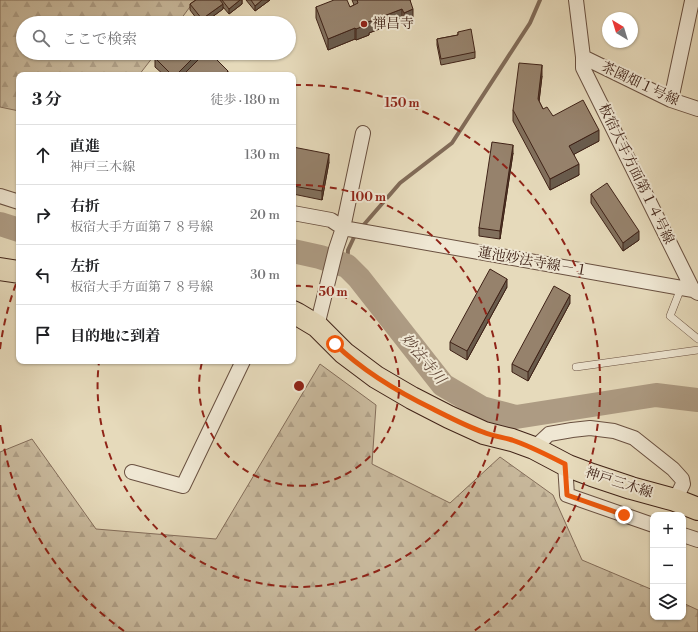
<!DOCTYPE html>
<html lang="ja">
<meta charset="utf-8">
<style>
:root{--surface:#fff;--page:#f6f6f6;--text:#202124;--muted:#757577;--line:#e0e0e0}
body{margin:0;font-family:"Libre Bodoni","Noto Serif JP",serif;background:var(--page);color:var(--text)}
.controls{position:absolute;right:12px;bottom:12px;display:grid;overflow:hidden;border-radius:8px;box-shadow:0 1px 3px #0004}
.controls button{width:36px;height:36px;display:grid;place-items:center;padding:0;border:0;border-bottom:1px solid var(--line);background:var(--surface);color:var(--text);font:20px sans-serif}
.compass{position:absolute;left:602px;top:12px;width:36px;height:36px;border-radius:50%;background:var(--surface);box-shadow:0 1px 3px #0004;rotate:322deg}
.stop{position:absolute;width:12px;height:12px;margin:-9px;border:3px solid #ea580c;border-radius:50%;background:#fff}
.stop.end{background:#ea580c;border-color:#fff;box-shadow:0 1px 4px #0008}
.list{margin:0;padding:0;list-style:none}
h2{display:flex;justify-content:space-between;align-items:center;height:52px;margin:0;padding:0 16px;font-size:17px}
h2 small{font-size:13px;font-weight:400;color:var(--muted)}
.list li{display:grid;grid-template-columns:26px 1fr auto;gap:12px;align-items:center;box-sizing:border-box;height:60px;padding:0 16px;border-top:1px solid var(--line)}
.list b{display:block;font-size:15px;white-space:nowrap}
.list p{margin:0;font-size:13px;white-space:nowrap;color:var(--muted)}
.list em{font-size:13px;font-style:normal;color:var(--muted)}
.icon{flex:none;width:22px;height:22px;fill:none;stroke:currentColor;stroke-width:2;stroke-linecap:round;stroke-linejoin:round}
.map{position:relative;flex:none;width:698px;height:632px;overflow:hidden}
.search{position:absolute;background:var(--surface);box-shadow:0 1px 3px #0004;left:16px;top:16px;width:280px;height:44px;display:flex;align-items:center;gap:10px;box-sizing:border-box;padding:0 14px;border-radius:22px;color:var(--muted);font-size:15px}
.panel{position:absolute;background:var(--surface);box-shadow:0 1px 3px #0004;left:16px;top:72px;width:280px;height:292px;border-radius:8px}
.map>svg:first-child{display:block}
.forest{fill:url(#forest-firs);stroke:#846e5b}
.lines{fill:none;stroke-linecap:round;stroke-linejoin:round}
.stream{stroke:#816b58;stroke-width:4}
.river{stroke:#ad9b83;stroke-width:24}
.service-casing{stroke:#695040;stroke-width:8}
.minor-casing{stroke:#695040;stroke-width:16}
.primary-casing{stroke:#3f2217;stroke-width:24}
.service{stroke:#efe7d3;stroke-width:7}
.minor{stroke:#efe7d3;stroke-width:14}
.primary{stroke:#e6dabb;stroke-width:22}
.wall{fill:#81705d;stroke:#3f2217}
.shaded-wall{fill:#695b4c;stroke:#3f2217}
.building{fill:#96826c;stroke:#3f2217}
.route{stroke:#ea580c;stroke-width:5}
.ring{fill:none;stroke:#8f2418;stroke-width:2;stroke-dasharray:7 5}
.poi-dot{fill:#8f2418;stroke:#efe7d3;stroke-width:1.5}
.labels{text-anchor:middle;dominant-baseline:central;stroke-width:4;stroke-linejoin:round;paint-order:stroke}
.poi-label{font-size:14px;fill:#3f2217;stroke:#efe7d3;text-anchor:start}
.street-label{font-size:14px;fill:#3f2217;stroke:#efe7d3}
.water-label{font-size:15px;font-style:italic;fill:#604637;stroke:#efe7d3}
.centre{fill:#8f2418;stroke:#efe7d3;stroke-width:2}
.ring-label{font-size:12px;text-anchor:middle;font-weight:bold;fill:#8f2418;stroke:#efe7d3;stroke-width:4;stroke-linejoin:round;paint-order:stroke}
</style>
<div class="map">
<svg width="698" height="632" viewBox="0 0 698 632">
<defs>
<pattern id="forest-firs" width="22" height="20" patternUnits="userSpaceOnUse"><rect width="22" height="20" fill="#cabb9f"/><path d="M5 1l3.5 6h-7zM16 11l3.5 6h-7z" fill="#afa088"/></pattern>
</defs>
<rect width="100%" height="100%" fill="#e6dabb"/>
<filter id="stains"><feTurbulence type="fractalNoise" baseFrequency=".005" numOctaves="4"/><feColorMatrix values="0 0 0 0 .2 0 0 0 0 .09 0 0 0 0 .02 0 0 0 .5 -.17"/></filter>
<radialGradient id="worn" r=".72"><stop offset=".6" stop-color="#630" stop-opacity="0"/><stop offset="1" stop-color="#630" stop-opacity=".3"/></radialGradient>
<path class="forest" d="M0 0H195L178 23H23V53H156L139 75H19V111L0 107Z
M320 364 376 405 372 464 450 503 500 457 553 495 582 560 653 590V617H683V603L698 610V632H0V452L32 439 96 529 216 539Z"/>
<g class="lines">
<path class="stream" d="M361 228 400 183 452 143 530 23 540 0
M347 266 348 250 356 233"/>
<path class="river" d="M0 224 19 230
M293 251 320 257 347 266 359 278 443 385 482 408 516 417 656 395 698 400"/>
<g class="service-casing">
<path id="service" d="M681 288 670 316 698 339
M576 367 698 350"/>
</g>
<g class="minor-casing">
<path id="minor" d="M576 0 583 57V68L693 290
M583 57 671 100 698 109
M671 100 692 1
M0 196 19 202
M293 213 331 220 343 228 693 290 698 293
M317 326 336 249 343 228 363 133
M534 448 549 434 572 430 590 428 614 431 634 438 673 469 682 479 683 484 675 500
M565 464 567 495 653 525
M132 472 183 486 243 361
M683 535 698 540"/>
</g>
<g class="primary-casing">
<path id="primary" d="M0 269 19 272
M293 312 297 314 317 326 344 353 376 377 412 398 449 417 484 433 512 440 534 448 568 466 592 475 631 488 675 500 698 509"/>
</g>
<use href="#service" class="service"/>
<use href="#minor" class="minor"/>
<use href="#primary" class="primary"/>
</g>
<path class="wall" d="M196 0H242V4L229 14 223 7V9L204 23H200L190 10V4Z
M246 0H270L255 11Z
M352 0H410L413 20 404 24 402 20 369 33V35L356 40 355 39 328 50 316 18V7H350L354 5Z
M458 32 475 52V58L441 65 437 45V39L458 35Z
M202 53V56L228 75H164L155 67V58Z
M542 76 539 101 543 109 553 116 599 141 574 154 579 175 550 190 513 121V110Z
M293 147 329 162 322 200 293 194Z
M513 153 500 239 479 236V228Z
M591 194 639 240 623 251 591 203Z
M507 287 467 360 450 350V342Z
M570 303 528 381 512 372V364Z"/>
<path class="shaded-wall" d="M240 0H242V4L229 14V9Z
M262 0H270L255 11V6Z
M223 4V9L204 23H202V19Z
M402 9V20L369 33V35L356 40V29L368 22Z
M413 9V20L404 24V13Z
M355 28V39L328 50V39Z
M198 53H202V57L184 75H176Z
M542 65V76L538 110V99Z
M228 71V75H224Z
M599 130V141L569 157V146Z
M513 145V153L500 239V231Z
M329 154V162L322 200V191Z
M579 164V175L550 190V179Z
M639 231V240L623 251V243Z
M507 279V287L467 360V351Z
M570 295V303L528 381V372Z"/>
<path class="building" d="M196 0H220L223 4 202 19 190 4Z
M222 0H240L229 9Z
M251 0H262L255 6Z
M334 0H347L350 7 358 3 357 0H410L413 9 404 13 402 9 368 22 369 24 356 29 355 28 328 39 316 7Z
M471 29 475 52 441 59 437 39 458 35V32Z
M160 53H198L176 75H172L155 58Z
M205 53H210L228 71 224 75H183Z
M519 63 542 65 538 99 543 109 547 107 553 116 583 100 599 130 569 146 579 164 550 179 513 110Z
M492 142 513 145 500 231 479 228Z
M293 147 329 154 322 191 293 186Z
M607 183 639 231 623 243 591 194Z
M490 269 507 279 467 351 450 342Z
M554 286 570 295 528 372 512 364Z"/>
<g class="lines">
<path class="route" d="M335 344C363 371 398 392 433 409 449 417 466 426 483 432 492 436 502 437 512 440 530 446 547 455 565 464L567 495 624 515"/>
</g>
<g class="ring">
<path d="M294 286A100 100 0 1 1 202 362"/>
<path d="M294 185A201 201 0 1 1 99 362"/>
<path d="M124 631A301 301 0 0 1 0 423M0 349A301 301 0 0 1 19 276M294 85A301 301 0 0 1 474 631"/>
</g>
<circle class="poi-dot" cx="364" cy="24" r="4"/>
<g class="labels">
<g class="poi-label">
<text x="372" y="24">禅昌寺</text>
</g>
<g class="street-label">
<text transform="translate(640 84) rotate(25)">茶園畑１号線</text>
<text transform="translate(636 174) rotate(64)">板宿大手方面第１４号線</text>
<text transform="translate(533 262) rotate(10)">蓮池妙法寺線－１</text>
<text transform="translate(619 483) rotate(18)">神戸三木線</text>
</g>
<g class="water-label">
<text transform="translate(423 359) rotate(50)">妙法寺川</text>
</g>
</g>
<circle cx="299" cy="386" r="6" class="centre"/>
<g class="ring-label">
<text x="402" y="107">150 m</text>
<text x="368" y="201">100 m</text>
<text x="333" y="296">50 m</text>
</g>
<rect width="100%" height="100%" filter="url(#stains)"/>
<rect width="100%" height="100%" fill="url(#worn)"/>
</svg>
<div class="controls">
<button>+</button>
<button>−</button>
<button><svg class="icon" aria-label="layers" viewBox="0 0 24 24"><path d="M12 4l9 5-9 5-9-5zM3 14l9 5 9-5"/></svg></button>
</div>
<svg class="compass" viewBox="-18 -18 36 36"><path d="M0-13l5 13h-10z" fill="#e53935"/><path d="M0 13l5-13h-10z" fill="#757577"/></svg>
<div class="stop" style="left:335px;top:344px"></div>
<div class="stop end" style="left:624px;top:515px"></div>
<div class="search"><svg class="icon" aria-label="search" viewBox="0 0 24 24"><circle cx="10" cy="10" r="6"/><path d="M15 15l6 6"/></svg>ここで検索</div>
<section class="panel">
<h2>3 分<small>徒歩 · 180 m</small></h2>
<ul class="list">
<li><svg class="icon" aria-label="ahead" viewBox="0 0 24 24"><path d="M12 20V5M6 11l6-6 6 6"/></svg><div><b>直進</b><p>神戸三木線</p></div><em>130 m</em></li>
<li><svg class="icon" aria-label="right" viewBox="0 0 24 24"><path d="M7 20v-9h11M14 6l5 5-5 5"/></svg><div><b>右折</b><p>板宿大手方面第７８号線</p></div><em>20 m</em></li>
<li><svg class="icon" aria-label="left" viewBox="0 0 24 24"><path d="M17 20v-9H6M10 6l-5 5 5 5"/></svg><div><b>左折</b><p>板宿大手方面第７８号線</p></div><em>30 m</em></li>
<li><svg class="icon" aria-label="arrive" viewBox="0 0 24 24"><path d="M6 21V4h12l-3 4 3 4H6"/></svg><div><b>目的地に到着</b></div></li>
</ul>
</section>
</div>
